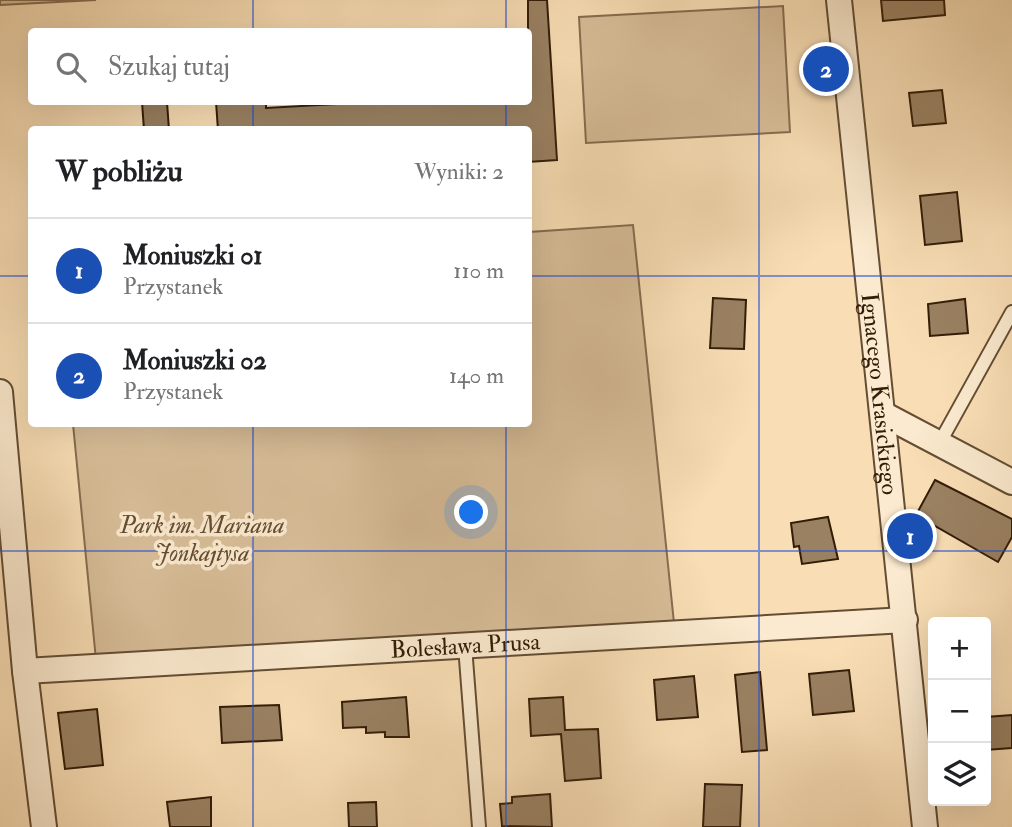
<!DOCTYPE html>
<html lang="pl">
<meta charset="utf-8">
<style>
:root{--surface:#fff;--page:#f2f2f2;--text:#202124;--muted:#757577;--line:#e0e0e0;--accent:#111827}
body{margin:0;font-family:"IM FELL Double Pica",serif;background:var(--page);color:var(--text)}
.controls{position:absolute;right:21px;bottom:21px;display:grid;overflow:hidden;border-radius:7px;box-shadow:0 7px 28px #0002}
.controls button{width:63px;height:63px;display:grid;place-items:center;padding:0;border:0;border-bottom:2px solid var(--line);background:var(--surface);color:var(--text);font:35px sans-serif}
.you{position:absolute;left:472px;top:513px;width:24px;height:24px;margin:-18px;border:5px solid #fff;border-radius:50%;background:#1a73e8;box-shadow:0 0 0 10px #1a73e833}
.badge{display:grid;place-items:center;width:46px;height:46px;border-radius:50%;background:var(--accent);color:#fff;font-size:23px;font-weight:700}
.pin{position:absolute;translate:-50% -50%;border:4px solid #fff;box-shadow:0 2px 7px #0006}
.list{margin:0;padding:0;list-style:none}
h2{display:flex;justify-content:space-between;align-items:center;height:91px;margin:0;padding:0 28px;font-size:30px}
h2 small{font-size:23px;font-weight:400;color:var(--muted)}
.list li{display:grid;grid-template-columns:46px 1fr auto;gap:21px;align-items:center;box-sizing:border-box;height:105px;padding:0 28px;border-top:2px solid var(--line)}
.list b{display:block;font-size:26px;white-space:nowrap}
.list p{margin:0;font-size:23px;white-space:nowrap;color:var(--muted)}
.list em{font-size:23px;font-style:normal;color:var(--muted)}
.icon{flex:none;width:38px;height:38px;fill:none;stroke:currentColor;stroke-width:2;stroke-linecap:round;stroke-linejoin:round}
.map{position:relative;flex:none;width:1012px;height:827px;overflow:hidden}
.search{position:absolute;background:var(--surface);box-shadow:0 7px 28px #0002;left:28px;top:28px;width:504px;height:77px;display:flex;align-items:center;gap:18px;box-sizing:border-box;padding:0 24px;border-radius:7px;color:var(--muted);font-size:26px}
.panel{position:absolute;background:var(--surface);box-shadow:0 7px 28px #0002;left:28px;top:126px;width:504px;height:301px;border-radius:7px}
.map>svg:first-child{display:block}
.green{fill:#d7bd98;stroke:#856d50;stroke-width:2}
.building{fill:#9a8162;stroke:#331d08;stroke-width:2}
.lines{fill:none;stroke-linecap:round;stroke-linejoin:round}
.service-casing{stroke:#644d33;stroke-width:16}
.minor-casing{stroke:#644d33;stroke-width:28}
.service{stroke:#fbeacf;stroke-width:12}
.minor{stroke:#fbeacf;stroke-width:24}
.grid{fill:none;stroke:#1d4ed8;stroke-width:2;stroke-opacity:0.55}
.labels{text-anchor:middle;dominant-baseline:central;stroke-width:7;stroke-linejoin:round;paint-order:stroke}
.street-label{font-size:24px;fill:#331d08;stroke:#fbeacf}
.park-label{font-size:24px;font-style:italic;fill:#644d33;stroke:#fbeacf}
</style>
<div class="map">
<svg width="1012" height="827" viewBox="0 0 1012 827">
<rect width="100%" height="100%" fill="#f9deb5"/>
<filter id="stains"><feTurbulence type="fractalNoise" baseFrequency=".00286" numOctaves="4"/><feColorMatrix values="0 0 0 0 .2 0 0 0 0 .09 0 0 0 0 .02 0 0 0 .5 -.17"/></filter>
<radialGradient id="worn" r=".72"><stop offset=".6" stop-color="#630" stop-opacity="0"/><stop offset="1" stop-color="#630" stop-opacity=".3"/></radialGradient>
<path class="green" d="M0 0H96L0 5Z
M783 6 790 132 586 143 579 17Z
M633 225 674 623 96 660 73 424H528L529 232Z"/>
<path class="building" d="M528 0H547L557 160 528 162V130H218L216 102H266V108L373 102H528Z
M881 0H944L945 15 883 21Z
M942 90 946 123 913 126 909 93Z
M142 102H167L169 130H144Z
M957 192 962 241 925 245 920 196Z
M713 298 746 300 744 349 710 348Z
M965 299 968 333 930 336 928 304Z
M935 480 1012 519V537L998 562 916 515Z
M828 517 838 559 802 564 799 546 794 547 791 523Z
M849 670 854 711 813 715 809 674Z
M760 672 767 750 742 752 735 675Z
M694 676 698 717 657 720 654 680Z
M406 697 409 737H385V732L366 733V727L343 728 342 702Z
M563 697 565 730 598 729 601 778 565 781 561 734 531 736 529 699Z
M279 705 282 740 222 743 220 707Z
M97 709 103 765 65 769 58 713Z
M1012 715V748L986 750V717Z
M705 784 742 785 740 827H703Z
M550 794 552 827 502 826 500 804 512 803V797Z
M211 797V827H170L167 802Z
M376 802 377 827H349L348 803Z"/>
<g class="lines">
<g class="service-casing">
<path id="service" d="M939 444 1012 312
M465 646 479 827"/>
</g>
<g class="minor-casing">
<g id="minor">
<path id="s1" d="M839 0 925 827"/>
<path d="M0 392 25 671 44 827"/>
<path d="M883 414 1012 482"/>
<path id="s2" d="M25 671 905 620"/>
</g>
</g>
<use href="#service" class="service"/>
<use href="#minor" class="minor"/>
</g>
<path class="grid" d="M253 0V32M506 0V32M759 0V827M253 102V130M506 102V130M0 276H32M528 276H1012M253 424V827M506 424V827M0 551H1012"/>
<g class="labels">
<g class="street-label">
<text stroke="none"><textPath href="#s1" startOffset="396">Ignacego Krasickiego</textPath></text>
<text stroke="none"><textPath href="#s2" startOffset="441">Bolesława Prusa</textPath></text>
</g>
<g class="park-label">
<text x="202" y="525">Park im. Mariana<tspan x="202" dy="28">Jonkajtysa</tspan></text>
</g>
</g>
<rect width="100%" height="100%" filter="url(#stains)"/>
<rect width="100%" height="100%" fill="url(#worn)"/>
</svg>
<div class="controls">
<button>+</button>
<button>−</button>
<button><svg class="icon" aria-label="layers" viewBox="0 0 24 24"><path d="M12 4l9 5-9 5-9-5zM3 14l9 5 9-5"/></svg></button>
</div>
<div class="you"></div>
<div class="pin badge" style="left:910px;top:536px;background:#1a4fb4">1</div>
<div class="pin badge" style="left:826px;top:69px;background:#1a4fb4">2</div>
<div class="search"><svg class="icon" aria-label="search" viewBox="0 0 24 24"><circle cx="10" cy="10" r="6"/><path d="M15 15l6 6"/></svg>Szukaj tutaj</div>
<section class="panel">
<h2>W pobliżu<small>Wyniki: 2</small></h2>
<ul class="list">
<li><span class="badge" style="background:#1a4fb4">1</span><div><b>Moniuszki 01</b><p>Przystanek</p></div><em>110 m</em></li>
<li><span class="badge" style="background:#1a4fb4">2</span><div><b>Moniuszki 02</b><p>Przystanek</p></div><em>140 m</em></li>
</ul>
</section>
</div>
